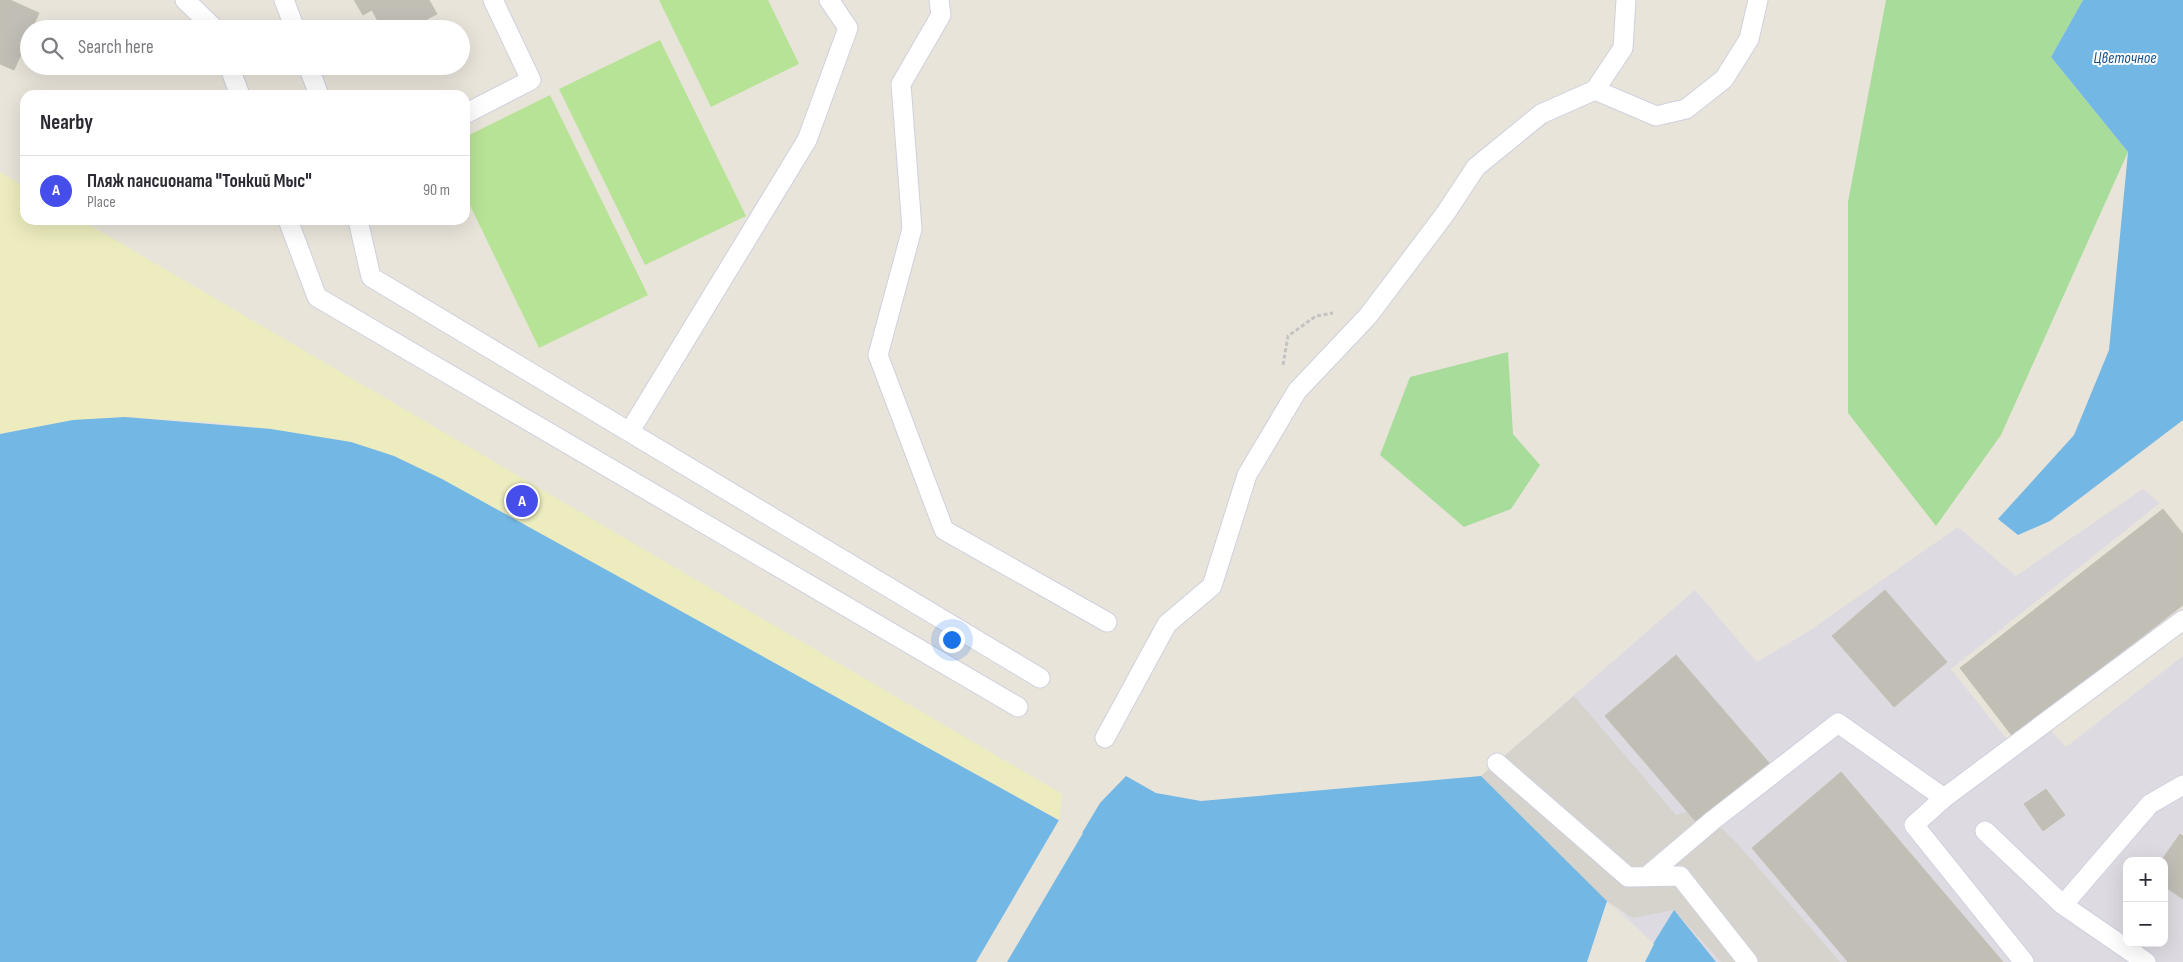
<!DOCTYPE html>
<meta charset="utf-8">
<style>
:root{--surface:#fff;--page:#f7f7f7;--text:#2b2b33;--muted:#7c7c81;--line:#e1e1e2;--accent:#454deb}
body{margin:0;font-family:"Sofia Sans Condensed",sans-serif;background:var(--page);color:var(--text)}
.controls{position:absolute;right:15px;bottom:15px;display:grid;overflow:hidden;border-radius:10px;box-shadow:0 5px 20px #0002}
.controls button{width:45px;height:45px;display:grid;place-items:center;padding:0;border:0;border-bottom:1px solid var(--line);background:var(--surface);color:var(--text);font:25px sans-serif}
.you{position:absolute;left:951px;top:639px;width:18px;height:18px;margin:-12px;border:4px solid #fff;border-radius:50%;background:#1a73e8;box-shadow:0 0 0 8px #1a73e833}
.badge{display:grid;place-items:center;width:32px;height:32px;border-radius:50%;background:var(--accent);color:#fff;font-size:16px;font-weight:700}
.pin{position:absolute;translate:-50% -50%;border:2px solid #fff;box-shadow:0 1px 5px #0006}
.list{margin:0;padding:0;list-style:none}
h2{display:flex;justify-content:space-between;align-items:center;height:65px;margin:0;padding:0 20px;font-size:21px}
h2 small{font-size:16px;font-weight:400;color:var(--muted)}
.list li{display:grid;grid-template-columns:32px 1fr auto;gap:15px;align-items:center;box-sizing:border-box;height:70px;padding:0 20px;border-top:1px solid var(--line)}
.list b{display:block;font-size:19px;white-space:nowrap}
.list p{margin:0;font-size:16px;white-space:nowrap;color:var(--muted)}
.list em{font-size:16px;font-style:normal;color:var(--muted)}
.icon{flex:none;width:28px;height:28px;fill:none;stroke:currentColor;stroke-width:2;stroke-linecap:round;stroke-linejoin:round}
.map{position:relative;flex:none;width:2183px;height:962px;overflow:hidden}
.search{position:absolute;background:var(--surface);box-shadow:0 5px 20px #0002;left:20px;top:20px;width:450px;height:55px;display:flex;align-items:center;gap:12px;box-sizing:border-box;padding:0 18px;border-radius:28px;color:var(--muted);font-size:19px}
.panel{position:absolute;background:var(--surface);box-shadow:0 5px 20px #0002;left:20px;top:90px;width:450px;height:135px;border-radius:15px}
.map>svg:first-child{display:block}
.industrial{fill:#dddae1;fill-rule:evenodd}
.green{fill:#a7dc9a}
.sand{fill:#ececbe}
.pitch{fill:#b7e396}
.plaza{fill:#d6d3cc}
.water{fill:#73b7e4}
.pier{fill:#e9e4da}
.building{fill:#c1beb6;stroke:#c4c0b4}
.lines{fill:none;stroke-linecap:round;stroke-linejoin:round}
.service-casing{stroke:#cfd0df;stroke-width:21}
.path{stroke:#c3c3c3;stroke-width:3;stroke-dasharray:4 2.5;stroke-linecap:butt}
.service{stroke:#fff;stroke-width:19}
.labels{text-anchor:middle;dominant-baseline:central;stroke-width:4;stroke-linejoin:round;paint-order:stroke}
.water-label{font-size:16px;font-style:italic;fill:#17538b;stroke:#fff}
</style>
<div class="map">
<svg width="2183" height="962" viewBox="0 0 2183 962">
<rect width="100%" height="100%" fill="#e9e4da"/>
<path class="industrial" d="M2143 489 2160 503 1951 669 2009 742 2040 719 2066 747 2183 656V962H1716L1674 911 1654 944 1481 776 1695 590 1757 662 1809 631 1958 527 2016 576ZM2127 861H2164V943H2127Z"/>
<path class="green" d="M1886 0H2083L2051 57 2128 152 2001 435 1936 526 1848 413V202Z
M1508 352 1513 434 1540 465 1511 509 1464 527 1380 455 1410 377Z"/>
<path class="sand" d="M0 172 25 187V220H81L1062 794 1059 820 442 479 394 456 351 442 271 429 210 422 125 417 73 420 0 434Z"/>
<path class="pitch" d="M659 0H768L799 64 711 107Z
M660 40 746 216 645 265 559 89Z
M550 95 648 295 539 348 465 195V137Z"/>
<path class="plaza" d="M1574 696 1676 815 1700 808 1736 842 1840 962H1721L1674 910 1633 918 1607 901 1481 776Z"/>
<path class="water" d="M2083 0H2183V420L2050 521 2018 535 1998 519 2074 435 2109 350 2128 152 2051 57Z
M125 417 271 429 351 442 394 456 442 479 1082 833 1100 803 1126 776 1156 793 1201 801 1481 776 1607 901 1653 944 1674 910 1716 962H0V434L73 420Z"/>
<path class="pier" d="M1059 820 1083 833 1007 962H976Z
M1607 901 1654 944 1645 962H1587Z"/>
<path class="building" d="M0 0H10L39 13 32 29H29V37L14 70 0 64Z
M354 0H429L437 14 427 19 433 29H373L380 25 372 10 363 15Z
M2163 509 2183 534V605L2013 737 1960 668Z
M1885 590 1947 662 1894 707 1832 636Z
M1676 655 1770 764 1698 824 1605 716Z
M1841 772 2003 962H1848L1752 848Z
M2046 789 2065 815 2043 831 2024 804Z
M2180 834 2183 836V899L2164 886V861H2161Z"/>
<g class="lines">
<g class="service-casing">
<path id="service" d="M185 0 215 29
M284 0 295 29
M939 0 941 15 901 84 912 229 878 355 944 530 1107 622
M229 66 240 95
M308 66 319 95
M1595 90 1656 116 1686 109 1724 79 1749 39 1758 0
M465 114 531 80 493 0
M288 220 317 297 1018 707
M358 220 371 277 1040 678
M630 431 807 140 848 28 829 0
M1105 738 1167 624 1212 586 1247 475 1297 391 1368 316 1445 214 1476 167 1541 114 1595 90 1623 48 1626 0
M1497 763 1628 877 1680 876 1748 962
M1944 798 1914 825 2024 962
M1985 831 2063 905 2146 962
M1646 877 1712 821 1838 723 1944 798 2183 620
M2063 905 2150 804 2183 785"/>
</g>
<path class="path" d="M1283 365 1288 336 1316 316 1333 313"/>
<use href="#service" class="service"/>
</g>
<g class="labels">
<g class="water-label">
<text x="2125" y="58">Цветочное</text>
</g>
</g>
</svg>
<div class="controls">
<button>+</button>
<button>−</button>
</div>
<div class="you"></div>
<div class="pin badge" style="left:522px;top:501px">A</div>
<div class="search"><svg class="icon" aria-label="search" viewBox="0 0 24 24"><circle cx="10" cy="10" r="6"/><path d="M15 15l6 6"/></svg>Search here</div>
<section class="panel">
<h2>Nearby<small></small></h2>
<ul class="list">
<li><span class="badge">A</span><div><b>Пляж пансионата &quot;Тонкий Мыс&quot;</b><p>Place</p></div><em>90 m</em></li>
</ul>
</section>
</div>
